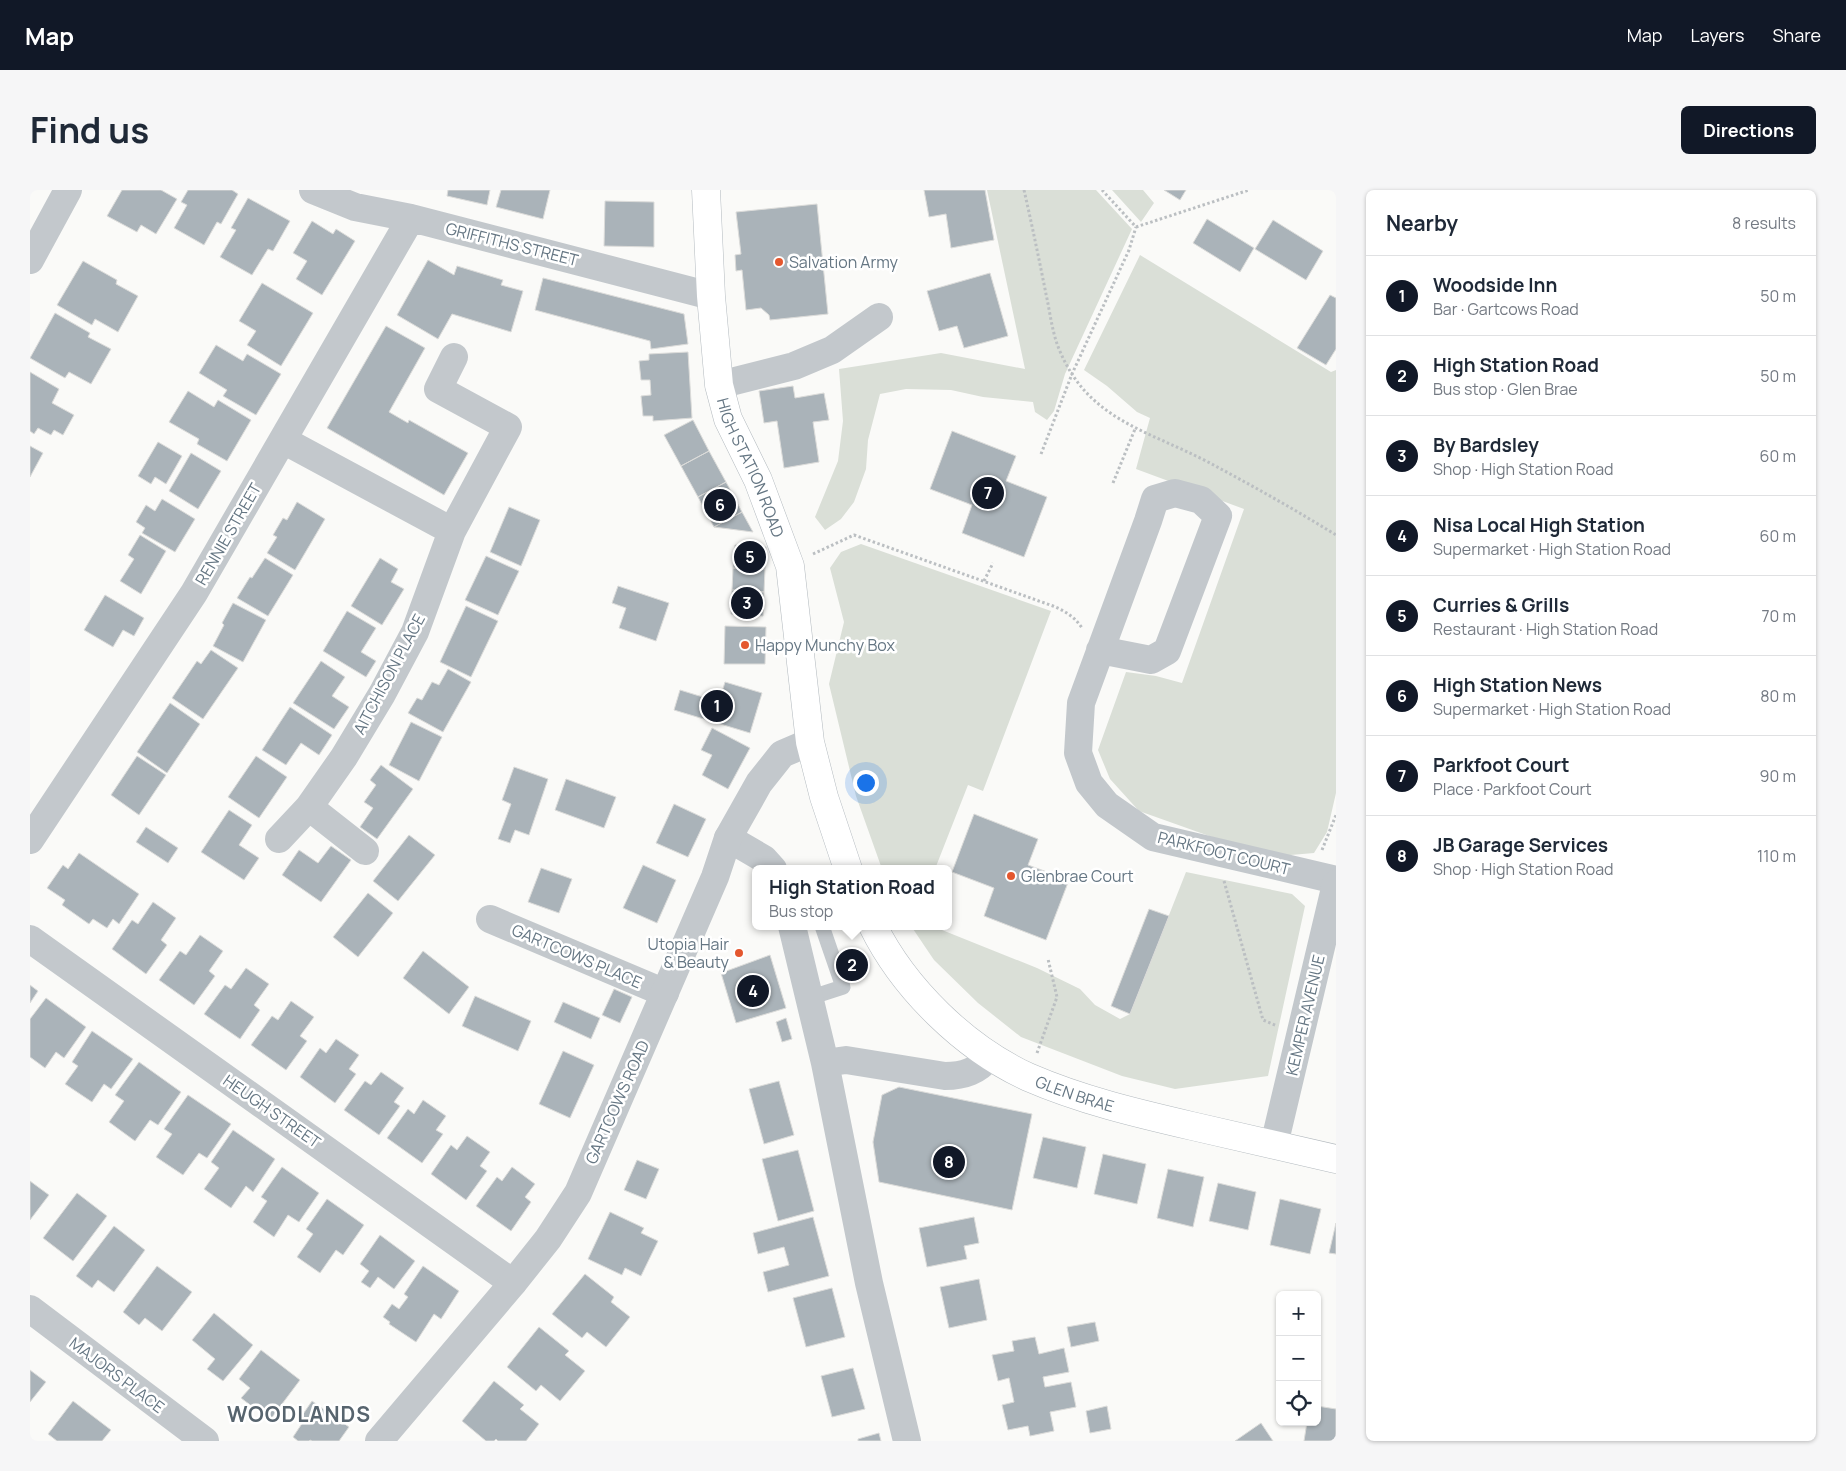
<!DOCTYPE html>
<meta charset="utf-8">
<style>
:root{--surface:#fff;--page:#f6f6f7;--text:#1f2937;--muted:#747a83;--line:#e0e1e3;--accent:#111827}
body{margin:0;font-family:Manrope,sans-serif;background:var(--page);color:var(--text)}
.controls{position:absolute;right:15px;bottom:15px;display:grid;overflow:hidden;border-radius:8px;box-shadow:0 1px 4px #0004}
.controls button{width:45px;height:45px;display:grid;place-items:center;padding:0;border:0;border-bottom:1px solid var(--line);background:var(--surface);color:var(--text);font:25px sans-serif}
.you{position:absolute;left:835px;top:592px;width:18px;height:18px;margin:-12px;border:4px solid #fff;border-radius:50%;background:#1a73e8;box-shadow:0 0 0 8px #1a73e833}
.badge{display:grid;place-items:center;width:32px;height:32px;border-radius:50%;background:var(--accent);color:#fff;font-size:16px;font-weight:700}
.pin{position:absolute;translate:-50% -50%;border:2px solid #fff;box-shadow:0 1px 5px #0006}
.popup{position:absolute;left:722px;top:675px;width:200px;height:65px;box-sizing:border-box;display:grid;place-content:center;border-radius:8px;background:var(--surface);filter:drop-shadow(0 1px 4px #0005);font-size:16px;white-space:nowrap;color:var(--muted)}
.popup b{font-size:19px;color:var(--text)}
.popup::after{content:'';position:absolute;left:50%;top:100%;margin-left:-10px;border:10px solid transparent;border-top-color:var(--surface)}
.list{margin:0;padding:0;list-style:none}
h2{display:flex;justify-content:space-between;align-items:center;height:65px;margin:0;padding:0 20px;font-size:21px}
h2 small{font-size:16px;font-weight:400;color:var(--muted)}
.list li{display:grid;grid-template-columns:32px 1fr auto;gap:15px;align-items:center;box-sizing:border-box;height:80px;padding:0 20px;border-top:1px solid var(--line)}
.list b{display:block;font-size:19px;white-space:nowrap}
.list p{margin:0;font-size:16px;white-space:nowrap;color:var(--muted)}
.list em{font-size:16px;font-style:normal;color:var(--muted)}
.icon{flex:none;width:28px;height:28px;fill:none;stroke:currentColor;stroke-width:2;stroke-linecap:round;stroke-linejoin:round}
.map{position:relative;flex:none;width:1306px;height:1251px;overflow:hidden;border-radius:8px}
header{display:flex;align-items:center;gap:30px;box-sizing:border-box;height:70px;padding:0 25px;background:var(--accent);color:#fff}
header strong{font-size:24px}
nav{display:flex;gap:28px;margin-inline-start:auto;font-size:18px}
.intro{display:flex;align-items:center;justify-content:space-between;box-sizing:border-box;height:120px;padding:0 30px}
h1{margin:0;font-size:35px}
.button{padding:12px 22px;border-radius:8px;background:var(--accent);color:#fff;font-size:18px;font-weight:700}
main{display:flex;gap:30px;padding:0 30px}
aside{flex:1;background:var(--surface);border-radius:8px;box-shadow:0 1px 4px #0004}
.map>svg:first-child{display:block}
.green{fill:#dadfd7}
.building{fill:#aab3b9;stroke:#dcdcda}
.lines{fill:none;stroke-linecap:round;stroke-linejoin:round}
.secondary-casing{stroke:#b3babf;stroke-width:29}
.path{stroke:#bbbfc2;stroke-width:3;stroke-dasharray:2.5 2.5;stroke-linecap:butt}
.service{stroke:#c3c8cc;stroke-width:15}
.minor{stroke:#c3c8cc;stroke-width:28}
.tertiary{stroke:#c3c8cc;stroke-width:28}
.secondary{stroke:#fff;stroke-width:28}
.poi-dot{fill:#e4572e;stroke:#fff;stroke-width:2}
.labels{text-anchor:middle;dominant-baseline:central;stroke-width:5;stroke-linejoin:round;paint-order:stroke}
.street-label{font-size:16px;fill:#657683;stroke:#fff}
.poi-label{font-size:16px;fill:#657683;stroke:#fff;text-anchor:start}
.district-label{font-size:21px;font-weight:bold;letter-spacing:1px;fill:#57646e;stroke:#fff}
</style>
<header>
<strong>Map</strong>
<nav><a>Map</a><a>Layers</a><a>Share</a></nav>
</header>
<div class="intro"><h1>Find us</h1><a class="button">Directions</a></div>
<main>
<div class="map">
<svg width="1306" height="1251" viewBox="0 0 1306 1251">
<rect width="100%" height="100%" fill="#fafaf8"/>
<path class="green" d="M957 0H1066L1102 39 1035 184 1024 221 1017 230 1005 222 1003 212 953 207 921 200 876 199 850 204 838 250 836 279 824 312 811 329 795 340 785 327 808 271 813 231 809 179 911 163 995 179Z
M1082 0H1113L1124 13 1111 32Z
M1110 65 1301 182 1306 180V603L1297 642 1284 663 1249 666 1196 652 1109 621 1080 589 1068 560 1096 482 1126 486 1152 493 1214 319 1106 279 1120 228 1107 222 1077 196 1054 180Z
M831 354 1021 421 953 601 938 595 905 679H852L826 606 799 494 814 432 800 378 811 362Z
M1156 682 1262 704 1275 716 1238 886 1145 899 1092 886 991 847 948 813 904 770 881 736H910L912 740 1007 778 1050 799 1065 815 1090 829 1100 824Z"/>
<path class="building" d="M92 0H131L147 9 126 44 111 35 107 42 77 26Z
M158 0H202L208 4 191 34 187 32 174 55 144 38 157 15 151 12Z
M418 0H460L457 15 417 6Z
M471 0H520L513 29 466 17Z
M894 0H955L964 50 921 58 916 24 899 27Z
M1134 0H1156L1150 10Z
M218 8 260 31 243 61 238 59 222 85 190 67 206 40 201 38Z
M575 11 624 12V57L574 56Z
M787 14 798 124 740 130 739 125 731 118 716 120 712 80 706 81 705 65 711 64 706 22Z
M1177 29 1224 58 1210 82 1163 53Z
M1243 30 1293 61 1276 90 1225 59Z
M282 31 303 44 306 39 325 51 292 105 266 89 277 71 263 63Z
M398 70 424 85 427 76 473 90 471 95 493 101 481 142 422 124 408 149 367 125Z
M53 71 87 90 86 94 108 106 88 142 65 129 62 135 27 115Z
M960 83 978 146 934 158 927 136 909 141 897 101Z
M513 88 654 124 658 154 621 159 620 151 505 120Z
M232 93 283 123 251 176 217 155 226 141 209 131Z
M1300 105 1306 108V159L1296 175 1267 158Z
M25 123 60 143 58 147 81 159 61 194 39 182 35 188 0 168Z
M356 136 395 158 359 222 378 233 379 230 438 263 414 305 297 238Z
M186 155 213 171 217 164 251 184 226 225 193 206 197 200 169 183Z
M658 162 662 228 623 231V226H613L611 206 621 205 620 190H611L609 171 619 170V164Z
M0 182 29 199 22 213 44 225 33 245 24 240 21 245 8 238 4 244 0 241Z
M763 196 765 208 794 203 799 230 783 232 789 272 754 278 747 231 734 233 729 201Z
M158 201 184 217 188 210 221 230 197 271 167 254 169 249 139 232Z
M663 230 679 261 651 276 634 245Z
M922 241 986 266 976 291 1017 307 994 367 932 343 942 315 900 299Z
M128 252 152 266 136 294 125 287 121 294 108 286Z
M0 256 13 263 0 287Z
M679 261 696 292 668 307 651 276Z
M161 263 191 281 168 319 139 301Z
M696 292 712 322 684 337 668 307Z
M132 309 165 329 145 362 112 343 115 338 106 332 116 315 125 321Z
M267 312 295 329 265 380 237 363 247 347 243 345 253 328 257 330Z
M479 317 510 330 491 376 460 362Z
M712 322 723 342 684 337Z
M110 345 136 361 111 404 90 391 104 369 98 365Z
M705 355 736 357 735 379 703 378Z
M456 366 489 381 468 425 435 410Z
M235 368 263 385 238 426 207 408 220 387 222 388Z
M350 368 368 379 361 392 374 399 352 435 321 416Z
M703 378 735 379 734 402 702 400Z
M588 396 639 413 626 451 589 438 596 418 582 413Z
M702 400 734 402 733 426 701 424Z
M75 405 114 428 104 446 93 440 83 457 54 440Z
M203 413 236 430 213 472 183 456 194 435 192 433Z
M436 416 468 431 441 487 410 472Z
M317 421 346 438 331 462 346 471 336 487 293 461Z
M695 436 736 437 735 474H694Z
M181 460 208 478 173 529 142 508 167 471 171 474Z
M291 471 315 487 302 506 319 517 304 539 263 513Z
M418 479 441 492 413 542 378 523 387 508 392 510 402 492 409 495Z
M695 492 732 503 720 543 644 520 650 500 689 512Z
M140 513 170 534 137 583 107 562Z
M260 517 302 545 289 565 271 553 256 575 232 560Z
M381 532 412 547 389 591 359 575Z
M682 538 720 558 698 599 672 585 682 565 671 560Z
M107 566 136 585 109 625 81 605Z
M226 566 257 587 229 628 198 607Z
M351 575 383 599 347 649 330 637 343 618 334 612 346 595 340 590Z
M484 577 518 589 499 645 485 640 480 653 468 649 481 614 472 610Z
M536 589 586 607 574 638 525 620Z
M644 614 676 629 658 667 626 653Z
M199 620 222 635 209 655 229 668 214 690 171 662Z
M944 624 1008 649 998 675 1039 690 1016 750 954 726 964 698 922 682Z
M116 637 148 658 138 673 106 652Z
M379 645 405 665 368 711 343 691Z
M301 656 321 670 291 712 252 685 269 660 288 673Z
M49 663 109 704 89 734 83 729 77 738 63 729 59 734 32 715 35 710 17 698 33 675 38 679Z
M613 675 646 690 627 733 593 718Z
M511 678 542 689 529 723 498 712Z
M338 703 363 723 328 767 303 747Z
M123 712 146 728 131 750 137 755 116 784 82 759 102 730 108 734Z
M1119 719 1139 726 1100 824 1081 816Z
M170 745 193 761 179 781 185 786 164 815 129 790 150 761 156 765Z
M393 761 439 797 419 824 373 788Z
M740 765 756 818 706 833 691 783Z
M216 778 239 794 224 815 230 820 210 849 174 824 195 795 201 799Z
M0 795 8 801 0 813Z
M584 799 602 807 590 833 572 825Z
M445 806 501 831 488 861 432 836Z
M16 808 56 837 34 868 26 862 15 878 0 867V829Z
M261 811 284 827 270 846 277 851 256 880 221 855 242 826 248 830Z
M533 812 570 828 561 849 524 832Z
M756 828 762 849 752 852 746 832Z
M62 841 103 869 81 899 74 894 62 912 35 894 48 876 42 872Z
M306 849 329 865 319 879 326 884 305 913 270 887 290 858 296 863Z
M533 861 564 875 540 928 509 914Z
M109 872 151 902 128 935 120 930 105 951 79 932 94 911 85 905Z
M351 882 374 898 364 912 370 916 349 945 314 920 335 891 341 895Z
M749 891 764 945 734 954 719 899Z
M869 897 1002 924 982 1020 849 992 843 952 852 905Z
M158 905 201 934 177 968 169 963 153 985 126 967 142 944 134 939Z
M393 910 416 926 406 940 413 944 392 973 357 948 378 919 384 924Z
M203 940 245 969 223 1002 216 996 201 1018 174 999 189 978 181 972Z
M437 946 460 962 450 976 457 981 436 1010 401 984 421 955 427 960Z
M1013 947 1056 957 1047 998 1003 988Z
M768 960 784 1021 748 1031 732 969Z
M1073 964 1116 974 1107 1014 1064 1004Z
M607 970 629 979 616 1009 594 1000Z
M252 977 289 1003 269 1032 258 1025 244 1047 223 1032 237 1011 231 1007Z
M482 977 505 994 495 1007 501 1012 481 1041 446 1016 467 987 472 991Z
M1138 979 1174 987 1163 1037 1127 1028Z
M0 991 19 1005 0 1030Z
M1188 993 1226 1002 1218 1040 1179 1031Z
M47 1003 77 1026 43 1071 13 1048Z
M297 1009 334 1035 313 1065 306 1060 290 1083 267 1067 283 1044 276 1039Z
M1250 1009 1291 1019 1280 1064 1240 1055Z
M580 1022 614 1038 611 1043 628 1051 611 1086 595 1078 592 1085 558 1069Z
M783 1027 799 1086 738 1102 733 1082 759 1075 754 1057 728 1064 723 1043Z
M944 1027 949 1053 934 1056 937 1069 897 1077 889 1038Z
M1306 1033V1064L1299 1063Z
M84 1036 115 1060 84 1102 68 1090 62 1098 46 1086Z
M350 1045 385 1071 364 1099 348 1087 340 1098 331 1092 339 1081 330 1074Z
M127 1076 162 1102 132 1141 115 1128 109 1135 93 1122Z
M393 1076 429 1101 411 1129 404 1124 386 1152 359 1134 360 1132 353 1127 362 1114 369 1119 378 1107 374 1104Z
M555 1084 584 1107 581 1112 600 1127 576 1157 557 1142 552 1148 522 1124Z
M949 1089 957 1130 919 1138 910 1097Z
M802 1098 815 1147 776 1157 763 1108Z
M184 1123 223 1155 193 1191 177 1179 185 1169 162 1150Z
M1065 1132 1069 1151 1041 1157 1037 1137Z
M509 1137 539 1161 535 1165 555 1181 530 1211 511 1195 506 1201 477 1177Z
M1005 1147 1009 1164 1034 1158 1039 1182 1013 1187 1015 1197 1041 1192 1046 1217 1020 1222 1024 1241 1000 1246 998 1236 978 1240 972 1215 984 1212 979 1188 968 1191 962 1165 984 1161 982 1151Z
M231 1160 270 1190 240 1230 211 1208 220 1198 209 1189Z
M823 1178 835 1219 802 1227 791 1186Z
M0 1180 16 1192 0 1212Z
M464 1191 494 1215 490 1219 509 1234 496 1251H468L466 1249 464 1251H456L432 1231Z
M43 1211 81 1240 72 1251H27L18 1244Z
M282 1211 319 1237 309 1251H282L280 1250 279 1251H268L263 1247 275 1229 271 1227Z
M1077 1216 1081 1239 1060 1243 1056 1221Z
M1287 1216 1306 1219V1251H1274L1277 1232H1287Z
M1231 1233 1243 1251H1205Z
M849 1243 851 1251H828V1249Z"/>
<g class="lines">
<g class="secondary-casing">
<g id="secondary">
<path id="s1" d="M676 0 681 106 689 195 698 229 728 290 760 376 780 552 794 607 818 679"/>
<path id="s2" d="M843 736C874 799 935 858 998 887 1051 910 1106 923 1162 936 1210 947 1258 958 1306 969"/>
</g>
</g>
<path class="path" d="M994 0C1002 35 1009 69 1016 104 1020 122 1022 142 1029 159 1058 230 1117 240 1178 272 1221 295 1264 319 1306 345
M1072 0 1106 37
M1106 37 1219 0
M1011 264 1042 184 1099 60 1106 37
M1083 293 1105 239
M783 364 824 345 1023 416C1035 421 1045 427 1052 438
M954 391 963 373
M1292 660 1306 625
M1194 691 1233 830 1247 836
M1007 863 1027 807 1018 769"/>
<path class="service" d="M779 808 813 797 792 736"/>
<path class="minor" d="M283 0 325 17 381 28 681 106
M0 70 38 0
M689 195 764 176 802 160 849 127
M253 250 422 341
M1070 460 1121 470 1137 461 1188 326 1171 310 1145 303 1125 309 1118 331 1051 513 1048 563 1059 593 1077 615 1123 647 1306 690
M279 617 335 661
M698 648 734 669 743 679
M249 649 279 617 314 567 352 504 385 442 422 341 478 237 408 199 424 167
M0 650 164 403 381 28
M460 729 635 803
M762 736 795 873 839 1093 877 1251
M0 749 483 1093
M795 873 816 870 915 886C934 886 948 881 960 866
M0 1119 175 1251"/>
<path class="tertiary" d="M1244 955 1306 694
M349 1251 483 1093 518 1049 548 1003 685 687 698 648 729 593 752 564 780 552"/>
<use href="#secondary" class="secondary"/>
</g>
<g class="poi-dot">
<circle cx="749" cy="72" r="5"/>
<circle cx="715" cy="455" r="5"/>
<circle cx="981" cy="686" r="5"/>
<circle cx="709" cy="763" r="5"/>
</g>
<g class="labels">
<g class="street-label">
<text transform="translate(482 54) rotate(14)">GRIFFITHS STREET</text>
<text stroke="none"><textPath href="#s1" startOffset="284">HIGH STATION ROAD</textPath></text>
<text transform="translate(198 344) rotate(-60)">RENNIE STREET</text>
<text transform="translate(359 484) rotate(-62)">AITCHISON PLACE</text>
<text transform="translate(1194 663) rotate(14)">PARKFOOT COURT</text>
<text transform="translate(547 766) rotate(23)">GARTCOWS PLACE</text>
<text transform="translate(1275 825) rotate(-77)">KEMPER AVENUE</text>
<text stroke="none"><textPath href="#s2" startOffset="270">GLEN BRAE</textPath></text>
<text transform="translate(587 912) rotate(-66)">GARTCOWS ROAD</text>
<text transform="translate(242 921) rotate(35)">HEUGH STREET</text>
<text transform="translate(87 1185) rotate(37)">MAJORS PLACE</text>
</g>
<g class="poi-label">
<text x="759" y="72">Salvation Army</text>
<text x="725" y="455">Happy Munchy Box</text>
<text x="991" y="686">Glenbrae Court</text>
<text x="699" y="754" text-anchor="end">Utopia Hair<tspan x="699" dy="18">&amp; Beauty</tspan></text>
</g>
<g class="district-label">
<text x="269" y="1224">WOODLANDS</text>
</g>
</g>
</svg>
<div class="controls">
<button>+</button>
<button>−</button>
<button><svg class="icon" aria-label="locate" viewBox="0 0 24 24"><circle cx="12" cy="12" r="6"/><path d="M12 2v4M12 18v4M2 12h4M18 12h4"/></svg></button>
</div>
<div class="you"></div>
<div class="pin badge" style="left:687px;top:516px">1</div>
<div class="pin badge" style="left:822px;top:775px">2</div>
<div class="popup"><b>High Station Road</b>Bus stop</div>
<div class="pin badge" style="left:717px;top:413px">3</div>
<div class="pin badge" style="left:723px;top:801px">4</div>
<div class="pin badge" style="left:720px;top:367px">5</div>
<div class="pin badge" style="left:690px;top:315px">6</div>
<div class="pin badge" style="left:958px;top:303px">7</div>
<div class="pin badge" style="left:919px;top:972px">8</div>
</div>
<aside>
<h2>Nearby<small>8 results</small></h2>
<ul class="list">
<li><span class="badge">1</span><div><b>Woodside Inn</b><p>Bar · Gartcows Road</p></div><em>50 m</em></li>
<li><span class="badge">2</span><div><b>High Station Road</b><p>Bus stop · Glen Brae</p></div><em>50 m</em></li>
<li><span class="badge">3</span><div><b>By Bardsley</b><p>Shop · High Station Road</p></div><em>60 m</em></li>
<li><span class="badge">4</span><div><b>Nisa Local High Station</b><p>Supermarket · High Station Road</p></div><em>60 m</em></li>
<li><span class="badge">5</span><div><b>Curries &amp; Grills</b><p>Restaurant · High Station Road</p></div><em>70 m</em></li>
<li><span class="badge">6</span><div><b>High Station News</b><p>Supermarket · High Station Road</p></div><em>80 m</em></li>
<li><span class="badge">7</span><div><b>Parkfoot Court</b><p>Place · Parkfoot Court</p></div><em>90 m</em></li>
<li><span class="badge">8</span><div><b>JB Garage Services</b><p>Shop · High Station Road</p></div><em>110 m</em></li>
</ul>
</aside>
</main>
